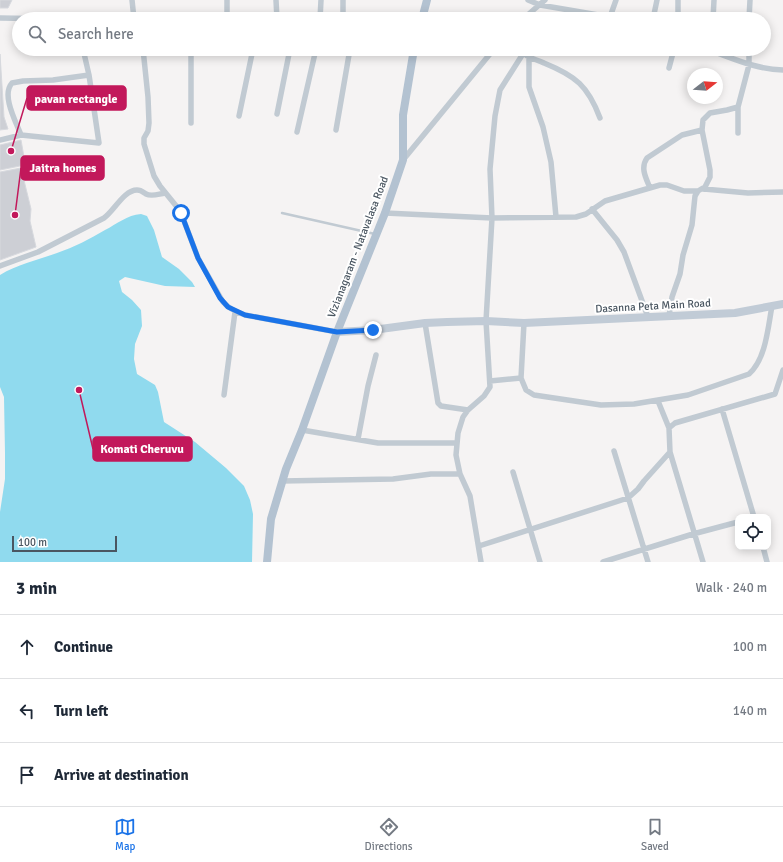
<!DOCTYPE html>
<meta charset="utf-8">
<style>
:root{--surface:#fff;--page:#f2f2f3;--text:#1f2937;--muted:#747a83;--line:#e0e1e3;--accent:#1a73e8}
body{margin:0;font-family:Signika,sans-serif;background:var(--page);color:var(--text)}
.controls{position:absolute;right:12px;bottom:12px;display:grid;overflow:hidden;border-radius:8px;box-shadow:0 2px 10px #0003}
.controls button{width:36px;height:36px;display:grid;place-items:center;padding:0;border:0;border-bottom:1px solid var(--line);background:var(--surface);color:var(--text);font:20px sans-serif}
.compass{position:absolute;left:687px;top:68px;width:36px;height:36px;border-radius:50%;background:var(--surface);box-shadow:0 2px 10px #0003;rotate:73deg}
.scale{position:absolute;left:12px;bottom:10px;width:105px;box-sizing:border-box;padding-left:4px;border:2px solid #4a5661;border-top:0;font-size:11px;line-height:14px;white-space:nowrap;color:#4a5661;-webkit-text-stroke:3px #fff;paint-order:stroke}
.stop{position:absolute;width:12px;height:12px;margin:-9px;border:3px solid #1a73e8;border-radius:50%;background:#fff}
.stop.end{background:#1a73e8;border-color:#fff;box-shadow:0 1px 4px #0008}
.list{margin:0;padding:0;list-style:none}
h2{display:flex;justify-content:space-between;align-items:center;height:52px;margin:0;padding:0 16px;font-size:17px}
h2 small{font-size:13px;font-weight:400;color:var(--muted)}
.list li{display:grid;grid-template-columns:26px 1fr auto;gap:12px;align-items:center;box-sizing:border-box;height:64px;padding:0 16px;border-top:1px solid var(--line)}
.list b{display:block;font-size:15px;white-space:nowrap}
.list em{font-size:13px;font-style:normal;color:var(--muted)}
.icon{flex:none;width:22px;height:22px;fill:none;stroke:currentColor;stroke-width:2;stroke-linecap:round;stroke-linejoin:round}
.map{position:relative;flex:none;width:783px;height:562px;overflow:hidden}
.search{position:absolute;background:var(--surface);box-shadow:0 2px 10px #0003;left:12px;right:12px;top:12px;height:44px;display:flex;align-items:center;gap:10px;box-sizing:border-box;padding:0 14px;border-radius:22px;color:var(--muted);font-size:15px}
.sheet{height:244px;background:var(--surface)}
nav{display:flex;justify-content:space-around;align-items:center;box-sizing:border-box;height:56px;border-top:1px solid var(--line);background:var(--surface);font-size:11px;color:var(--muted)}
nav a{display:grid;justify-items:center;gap:2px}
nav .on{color:var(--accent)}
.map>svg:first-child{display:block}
.water{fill:#90daee}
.building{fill:#cdcfd5;stroke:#d7d9de}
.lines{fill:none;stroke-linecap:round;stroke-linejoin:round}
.lane{stroke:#c1cad2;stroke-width:2.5}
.street{stroke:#c1cad2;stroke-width:5.5}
.secondary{stroke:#c1cbd6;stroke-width:8}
.primary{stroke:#b3c2d1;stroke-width:8}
.route{stroke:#1a73e8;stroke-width:5}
.labels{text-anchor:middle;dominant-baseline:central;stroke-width:4;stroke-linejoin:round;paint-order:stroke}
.street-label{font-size:11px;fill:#4a5661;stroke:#fff}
.leader{fill:none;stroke:#c2185b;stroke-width:1.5}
.callout-dot{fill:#c2185b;stroke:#fff;stroke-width:1.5}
.callout{fill:#c2185b;stroke:#c2185b;stroke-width:1.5}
.callout-label{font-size:12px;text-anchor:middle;font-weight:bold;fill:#fff}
</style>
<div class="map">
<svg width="783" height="562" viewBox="0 0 783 562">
<rect width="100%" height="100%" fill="#f5f3f3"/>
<path class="water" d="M141 214 147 216 154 230 162 257 179 269 192 282 195 287 165 286 125 277 119 281 122 292 132 300 141 310 142 326 135 344 134 359 137 374 155 385 158 392 164 422 195 442 226 468 244 486 250 500 253 514 252 562H0V512L5 479V453L4 397 0 387V275C18 264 38 260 57 253 74 247 90 239 105 230 117 224 127 215 141 214Z"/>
<path class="building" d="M0 0H12L8 8H0Z
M0 54 4 117 8 129 0 130Z
M21 140 24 157 20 166 0 170V145Z
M21 168 31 209 30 221 36 247 0 260V172Z"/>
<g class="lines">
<path class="lane" d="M282 213 375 234"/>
<path class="street" d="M132 0 134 19
M227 0V19
M276 0 277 19
M528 0 540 5 610 17 617 19
M610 17 616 0
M0 18 57 19
M320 19 321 0
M343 19V0
M523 19 545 0
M653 19 657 0
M678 19V0
M713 19 714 0
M749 19 750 0
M143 49 148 97 149 123 148 131 144 138V144L154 176 160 186 177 207 181 213 198 258 223 302C229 309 236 312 245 315L337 332
M397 49 413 52
M706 49C733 58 754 69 783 70
M527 56C532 59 538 60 544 63 576 76 588 86 600 118
M529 57V87L543 127 551 162 556 217
M669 68 674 49
M277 114 290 49
M239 116 253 49
M191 123V49
M336 130 350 49
M297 132 316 49
M738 133V107L749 65V49
M21 135C16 122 1 95 12 83L23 81 53 80 89 75
M0 140 21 135 99 143 89 75 83 49
M403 160 494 49
M650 188C646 178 640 168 647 158L682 135 702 130
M704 189 748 193 783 192
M592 209 617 240 624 252 648 317
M385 213 492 218 576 217 586 214 605 201 660 185H667L684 191H698
M0 266 38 252 104 218C114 211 124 190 137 190 141 190 143 192 146 194 152 197 158 194 165 193
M669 316 672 297 680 274 683 255 692 225 695 196 698 191 703 188 704 189 710 177V170L702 130 703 120 710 113 727 110 738 107
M425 323 438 403 441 406 468 410
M524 323 521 378 526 390 534 395 601 405 634 404 688 395 749 374C766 359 768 327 772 306
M490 381 521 378
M224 395 235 312
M658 401 669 428
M722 409 754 517
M302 430 378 443H457
M358 439 368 386 376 355
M614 451 648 562
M513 472 540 562
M282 481 393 479 431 474H460
M479 546 628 498 638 489 644 481 670 452
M763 547 767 562
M481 562 470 496 460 474 456 455 458 433 463 417 468 410 484 396 490 387 486 321 492 218 490 169 495 116 500 90 526 49
M603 562 693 534 738 522
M703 562 670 452 669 428 675 423 775 394 783 370"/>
<path class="secondary" d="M337 332 373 330 425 323 447 322 486 321 524 323 735 313 783 304"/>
<path class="primary" d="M422 19 427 0
M267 562 271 519 286 469 302 430 337 332 385 213 403 160V115L414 49"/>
</g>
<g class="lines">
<path class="route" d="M181 213 198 258 220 298 228 307 245 315 337 332 373 330"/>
</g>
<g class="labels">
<g class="street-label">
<text transform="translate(358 247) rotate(-69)">Vizianagaram - Natavalasa Road</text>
<text transform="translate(653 306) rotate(-3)">Dasanna Peta Main Road</text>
</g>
</g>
<path class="leader" d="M11 151L27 98M15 215L21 168M79 390L93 449"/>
<g class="callout-dot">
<circle cx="11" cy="151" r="4"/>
<circle cx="15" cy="215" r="4"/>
<circle cx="79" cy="390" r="4"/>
</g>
<g class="callout">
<rect x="27" y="86" width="99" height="24" rx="4"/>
<rect x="21" y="156" width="83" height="24" rx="4"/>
<rect x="93" y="437" width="99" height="24" rx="4"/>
</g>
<g class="callout-label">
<text x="76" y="103">pavan rectangle</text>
<text x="63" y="172">Jaitra homes</text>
<text x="142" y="453">Komati Cheruvu</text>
</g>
</svg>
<div class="controls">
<button><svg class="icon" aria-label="locate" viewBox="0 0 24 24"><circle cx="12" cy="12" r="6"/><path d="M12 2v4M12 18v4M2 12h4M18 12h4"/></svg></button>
</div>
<svg class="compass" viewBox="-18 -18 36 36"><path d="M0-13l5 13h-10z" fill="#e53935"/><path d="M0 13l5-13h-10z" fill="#747a83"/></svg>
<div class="scale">100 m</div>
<div class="stop" style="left:181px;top:213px"></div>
<div class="stop end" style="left:373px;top:330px"></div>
<div class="search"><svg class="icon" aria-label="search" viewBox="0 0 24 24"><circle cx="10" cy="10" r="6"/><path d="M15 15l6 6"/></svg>Search here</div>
</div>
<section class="sheet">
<h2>3 min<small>Walk · 240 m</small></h2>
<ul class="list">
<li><svg class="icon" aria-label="ahead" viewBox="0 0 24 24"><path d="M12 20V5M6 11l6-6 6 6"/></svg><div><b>Continue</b></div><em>100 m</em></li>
<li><svg class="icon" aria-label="left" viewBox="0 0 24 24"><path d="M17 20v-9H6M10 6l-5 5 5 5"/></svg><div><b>Turn left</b></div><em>140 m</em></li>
<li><svg class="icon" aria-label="arrive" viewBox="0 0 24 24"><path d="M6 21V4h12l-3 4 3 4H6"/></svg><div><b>Arrive at destination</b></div></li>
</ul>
</section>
<nav>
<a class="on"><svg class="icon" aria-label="map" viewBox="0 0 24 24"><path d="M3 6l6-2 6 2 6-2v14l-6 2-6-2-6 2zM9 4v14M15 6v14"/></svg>Map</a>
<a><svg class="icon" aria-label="directions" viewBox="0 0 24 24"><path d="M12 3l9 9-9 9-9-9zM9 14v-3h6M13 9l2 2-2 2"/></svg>Directions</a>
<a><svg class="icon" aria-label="saved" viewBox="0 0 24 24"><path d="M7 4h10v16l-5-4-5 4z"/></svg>Saved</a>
</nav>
